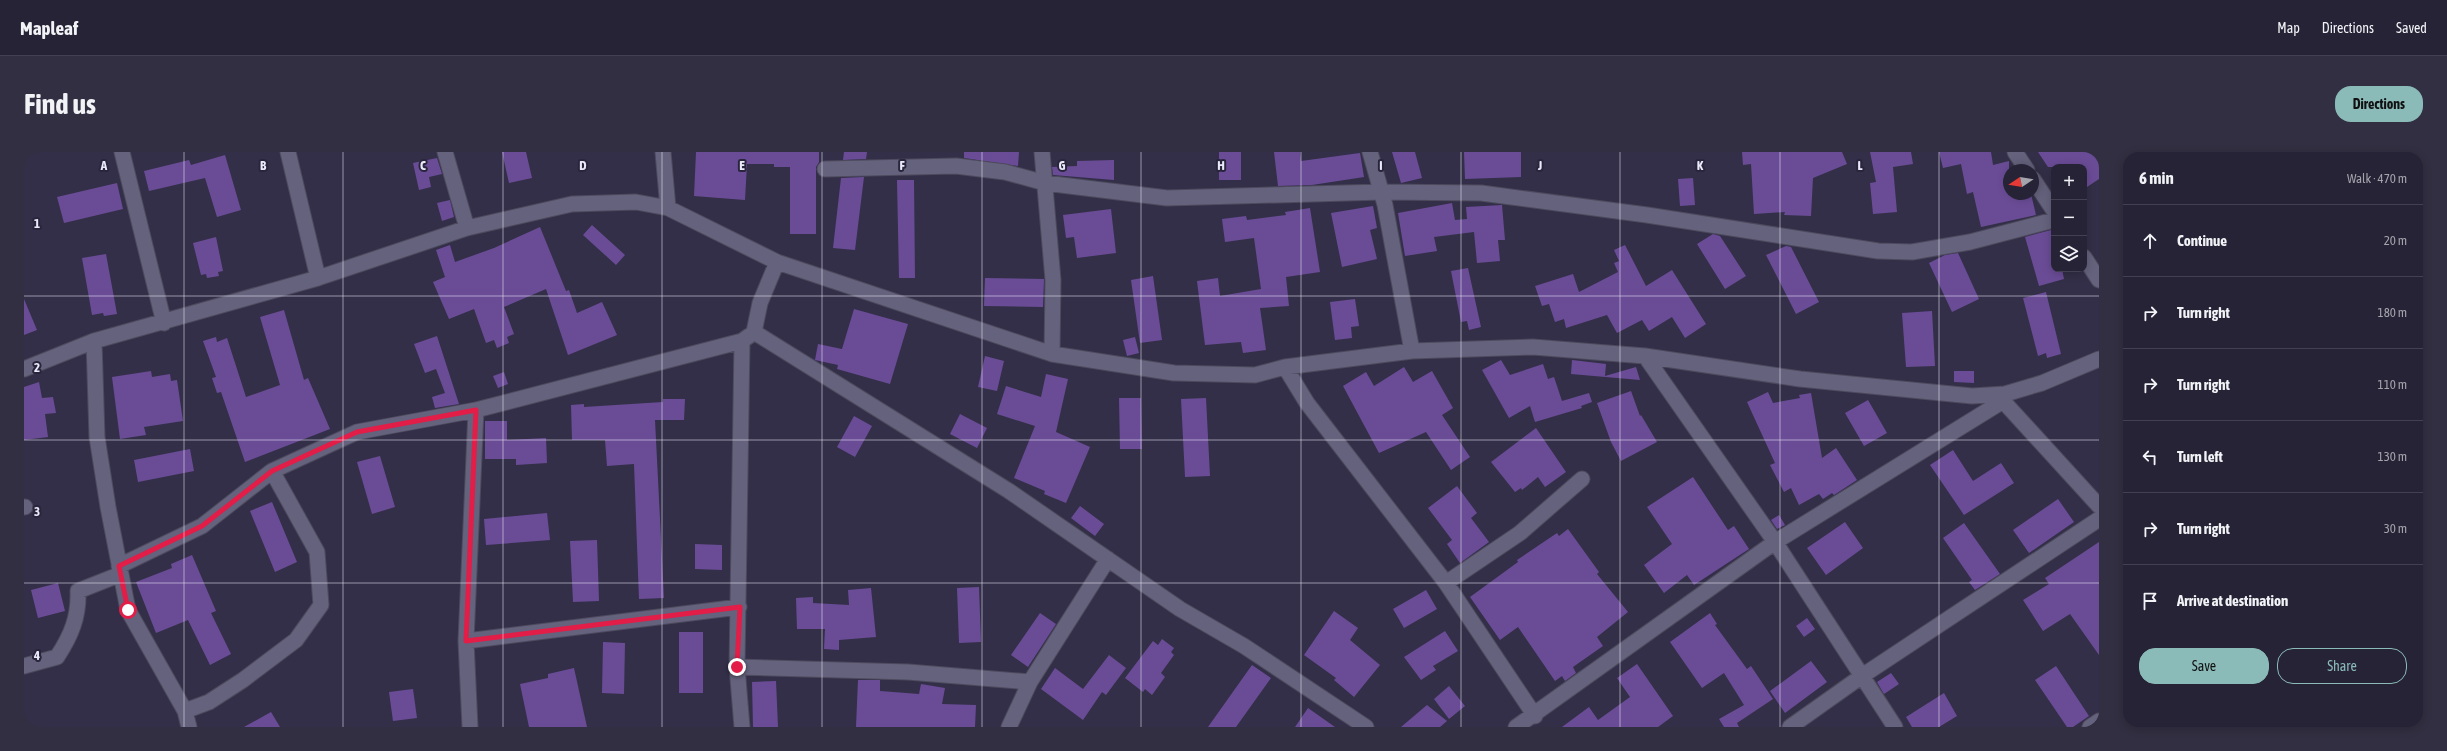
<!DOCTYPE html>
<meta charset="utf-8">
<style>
:root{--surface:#262336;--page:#322f42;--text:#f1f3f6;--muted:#a4a4ad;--line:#424051;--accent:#8bbbb9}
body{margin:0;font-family:"Asap Condensed",sans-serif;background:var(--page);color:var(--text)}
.controls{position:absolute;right:12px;top:12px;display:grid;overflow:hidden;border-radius:8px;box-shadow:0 2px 10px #0003}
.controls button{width:36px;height:36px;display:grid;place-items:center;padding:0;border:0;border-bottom:1px solid var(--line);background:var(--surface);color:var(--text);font:20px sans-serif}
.compass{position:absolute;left:1979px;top:12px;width:36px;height:36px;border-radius:50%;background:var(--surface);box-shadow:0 2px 10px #0003;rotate:258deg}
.stop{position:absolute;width:12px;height:12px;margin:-9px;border:3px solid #e11d48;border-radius:50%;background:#fff}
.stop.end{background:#e11d48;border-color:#fff;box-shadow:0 1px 4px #0008}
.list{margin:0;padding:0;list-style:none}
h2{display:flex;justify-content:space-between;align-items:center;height:52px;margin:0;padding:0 16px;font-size:17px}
h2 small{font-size:13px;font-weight:400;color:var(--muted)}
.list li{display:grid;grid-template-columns:26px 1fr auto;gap:12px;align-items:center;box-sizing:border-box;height:72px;padding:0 16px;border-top:1px solid var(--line)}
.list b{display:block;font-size:15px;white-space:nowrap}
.list em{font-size:13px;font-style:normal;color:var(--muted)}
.actions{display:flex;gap:8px;padding:12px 16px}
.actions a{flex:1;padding:9px 0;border:1px solid var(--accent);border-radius:16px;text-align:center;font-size:14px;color:var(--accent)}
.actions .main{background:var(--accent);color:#111}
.icon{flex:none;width:22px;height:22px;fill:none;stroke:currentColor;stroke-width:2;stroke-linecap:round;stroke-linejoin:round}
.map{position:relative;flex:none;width:2075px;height:575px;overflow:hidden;border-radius:16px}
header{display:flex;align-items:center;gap:24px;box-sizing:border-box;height:56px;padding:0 20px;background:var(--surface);border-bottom:1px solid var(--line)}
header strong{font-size:19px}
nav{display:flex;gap:22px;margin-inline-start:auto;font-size:14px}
.intro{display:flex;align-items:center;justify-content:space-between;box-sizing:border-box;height:96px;padding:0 24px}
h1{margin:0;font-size:28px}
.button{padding:10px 18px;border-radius:16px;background:var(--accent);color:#111;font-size:14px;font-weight:700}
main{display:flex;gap:24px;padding:0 24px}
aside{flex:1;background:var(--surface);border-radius:16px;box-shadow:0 2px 10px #0003}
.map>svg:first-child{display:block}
.building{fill:#6a4c96}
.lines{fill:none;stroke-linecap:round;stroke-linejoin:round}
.street-casing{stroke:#4d4a5e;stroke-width:17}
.street{stroke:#65627d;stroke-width:15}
.route{stroke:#e11d48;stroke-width:5}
.grid{fill:none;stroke:#ebeafa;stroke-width:1;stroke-opacity:0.55}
.grid-label{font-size:13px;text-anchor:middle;font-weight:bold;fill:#ebeafa;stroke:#29253d;stroke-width:4;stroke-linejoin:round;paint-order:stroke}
</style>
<header>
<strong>Mapleaf</strong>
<nav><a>Map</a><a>Directions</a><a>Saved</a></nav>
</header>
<div class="intro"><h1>Find us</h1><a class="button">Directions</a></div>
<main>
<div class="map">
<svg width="2075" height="575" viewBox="0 0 2075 575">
<rect width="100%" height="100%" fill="#332f48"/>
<path class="building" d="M478 0H502L508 26 485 31Z
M672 0H795V10L792 15V82H766V15H750V12H723L721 48 670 44Z
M820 0H843L842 7 819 8Z
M940 0H995L994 14 940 6Z
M1195 0H1217V28H1195Z
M1250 0H1276L1277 9 1336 1 1340 25 1288 33 1254 34Z
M1368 0H1391L1398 26 1377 31Z
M1440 0H1497V25L1441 27Z
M1718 0H1818L1823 12 1789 26 1787 64 1760 63 1761 60 1730 62 1727 12 1719 13Z
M1846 0H1887L1889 12 1869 15 1873 60 1849 62 1846 31 1852 30Z
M1915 0H1967L1969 13 1985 9V42H2007L2012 63 1957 75 1949 40 1943 42 1937 12 1919 16Z
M2014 0H2072L2075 5V27L2060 37V15H2024Z
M201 3 217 58 193 65 181 26 125 39 120 19 165 8 167 13Z
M413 6 418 22 405 25 407 35 395 38 389 11Z
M1090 8V28L1029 23 1028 15 1053 14V9Z
M840 25 831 98 809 96 817 26Z
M1669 26 1671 53 1656 54 1654 27Z
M873 28H890L891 126H875Z
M93 31 99 57 40 71 33 45Z
M426 48 430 65 418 69 413 51Z
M1428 51 1431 68 1443 67 1442 55 1478 53 1481 88H1474L1476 109 1453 111 1450 80 1410 85 1413 99 1381 104 1374 61Z
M1349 54 1353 76 1346 78 1353 107 1318 115 1307 61Z
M1286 56 1296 120 1262 125 1265 154 1236 156 1242 198 1219 201 1217 190 1181 193 1173 129 1194 126 1196 144 1237 137 1230 86 1201 90 1198 67 1222 64 1223 68 1262 63 1261 60Z
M1087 57 1092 101 1053 106 1050 85 1042 86 1039 63Z
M568 73 601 103 592 113 559 83Z
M516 75 542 139 545 138 553 161 578 150 593 183 544 203 522 137 480 155 490 182 483 185 485 191 473 196 470 188 462 191 450 157 425 167 409 130 421 125 412 98 426 93 431 110 470 96Z
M2027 78 2030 88V117H2038L2040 127 2015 134 2001 85Z
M1689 82 1696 84 1722 124 1701 137 1673 92Z
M192 85 199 119 194 120 195 124 183 126 182 122 177 123 169 91Z
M1601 93 1622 134 1648 118 1682 172 1661 186 1648 165 1625 179 1618 168 1593 181 1583 163 1542 176 1540 167 1531 170 1525 152 1518 154 1511 134 1549 122 1555 140 1594 120 1590 111 1595 109 1590 98Z
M1762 94 1767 95 1795 150 1772 162 1742 103Z
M1934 101 1955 147 1928 160 1905 111 1921 103Z
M82 102 93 162 80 164 79 161 68 163 58 106Z
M1444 116 1457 175 1445 178 1443 169 1437 170 1427 119Z
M1129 124 1138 188 1116 191 1107 128Z
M961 126 1020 127 1019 155 960 154Z
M2022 140 2037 202 2023 206 2022 201 2014 204 1999 146Z
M0 147 13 178 0 183Z
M1331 147 1335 174 1327 175 1328 186 1311 188 1306 150Z
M830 157 884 172 866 232 813 217 814 213 791 208 794 192 818 197Z
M260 158 280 228 284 226 306 277 221 310 197 240 193 241 188 226 192 225 179 189 192 185 193 190 203 186 222 245 256 233 236 165Z
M1908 159 1911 214 1882 215 1878 161Z
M413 184 435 252 411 256 408 245 421 241 412 217 401 221 390 192Z
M1111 185 1115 201 1103 204 1099 188Z
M961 204 980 209 973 239 954 235Z
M1477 208 1486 223 1519 212 1524 227 1530 225 1538 249 1565 241 1568 250 1557 254 1558 256 1511 270 1506 254 1485 266 1458 218Z
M1548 208 1582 212 1581 224 1612 215 1616 228 1547 222Z
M1380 215 1389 230 1408 219 1429 256 1418 263 1446 305 1427 318 1402 280 1355 301 1319 234 1342 220 1350 234Z
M127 219 128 225 146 222 147 229 153 228 159 269 120 275 122 283 96 287 88 225Z
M1930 219H1950V231L1930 230Z
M480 220 484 232 474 236 469 224Z
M1022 222 1044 227 1032 280 1066 295 1042 351 1020 342 1021 339 990 326 1011 274 973 262 982 234 1017 245Z
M15 230 18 246 29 245 32 261 21 262 24 285 0 288V235Z
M1607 239 1616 264 1617 263 1633 290 1597 309 1587 290 1573 251Z
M1744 240 1749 251 1776 246 1775 243 1787 241 1798 306 1812 296 1833 328 1810 343 1808 341 1799 347 1795 342 1775 353 1767 336 1760 340 1746 313 1751 311 1723 250Z
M1095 246H1117L1118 297H1096Z
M1182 246 1186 324 1161 325 1157 247Z
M639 247H661L660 268H631L640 446 615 447 610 312 583 314 581 288H548L547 253 560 252V255L639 250Z
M1844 248 1863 281 1840 294 1821 261Z
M936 262 963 276 953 296 926 282Z
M830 264 848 274 831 305 813 295Z
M461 269H483V288L522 286 523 311 492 313V307H461Z
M1512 276 1542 320 1521 335 1514 325 1498 338 1497 336 1491 340 1467 310Z
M166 297 170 319 114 330 110 308Z
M1929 298 1949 329 1977 311 1990 331 1940 363 1906 313Z
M356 304 371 355 348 362 333 310Z
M1669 325 1704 378 1710 374 1725 397 1670 433 1663 423 1640 441 1620 413 1648 392 1623 355Z
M1433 334 1453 361 1447 366 1465 390 1436 411 1423 392 1428 388 1404 356Z
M2034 347 2050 370 2005 401 1989 378Z
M248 350 273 410 251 420 226 359Z
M1056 354 1080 372 1071 384 1047 366Z
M523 361 526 388 462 393 460 367Z
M1755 363 1761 373 1753 377 1747 368Z
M1821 370 1839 396 1802 423 1783 396Z
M1940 371 1976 422 1951 438 1945 430 1948 428 1919 386Z
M1544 377 1575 420 1573 422 1604 460 1573 485 1579 494 1549 515 1552 521 1541 529 1538 524 1531 529 1494 475 1476 488 1446 445 1494 410 1493 408 1533 381 1535 384Z
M573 388 575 449 549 450 546 389Z
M2075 390V503L2046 462 2019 479 1999 448 2025 432 2021 426Z
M671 392 698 393V418L671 417Z
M168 403 192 459 187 461 207 502 186 513 164 468 132 481 112 430 148 416 147 412Z
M34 431 41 459 14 466 7 438Z
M955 435 957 490 935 491 933 436Z
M847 436 852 485 815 488V498L800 497 801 477H773L772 446 789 445V451L825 453 824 438Z
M1402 438 1413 457 1380 476 1369 457Z
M1310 459 1334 476 1326 488 1356 513 1330 545 1310 528 1312 526 1280 503Z
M1016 461 1032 472 1004 515 987 503Z
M1686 461 1693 472 1691 473 1723 517 1727 514 1749 547 1713 571 1715 575H1700L1695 567 1720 553 1700 521 1678 536 1646 490Z
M1783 466 1791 477 1780 485 1772 474Z
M1421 479 1434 499 1409 514 1412 518 1397 528 1380 505Z
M655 480H679V541H655Z
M1138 487 1150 496 1147 500 1150 503 1137 521 1141 525 1128 543 1121 537 1119 540 1101 526 1129 489 1134 493Z
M579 490 601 491 600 542 578 541Z
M1085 503 1102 516 1082 543 1078 540 1059 568 1017 537 1031 516 1059 537Z
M1787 509 1803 530 1761 561 1746 539Z
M1613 512 1649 564 1634 575H1538L1565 555 1574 568 1606 545 1593 526Z
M1228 513 1247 526 1212 575H1184Z
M2032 514 2065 564 2049 575H2043L2011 528Z
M550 516 563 575H505L496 532 524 526V522Z
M1867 521 1875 532 1860 542 1853 530Z
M834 528H856V539L895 542 897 532 921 536 918 552 952 553 951 575H832Z
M752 529 754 575H729L728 530Z
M1425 534 1441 554 1425 567 1410 547Z
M389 537 393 566 369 569 365 540Z
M1920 541 1933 564 1915 575H1888L1882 565Z
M1403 553 1423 569 1416 575H1377Z
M1284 556 1311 575H1271Z
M247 560 256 575H220Z"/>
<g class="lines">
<g class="street-casing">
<path id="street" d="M98 0 140 171
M264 0 294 126
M421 0 443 76
M639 0 644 56
M1018 0 1029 128 1028 202
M1346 0 1361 53 1388 199
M1991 0 2003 18
M801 17 932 14 981 20 1021 31 1143 46 1358 40 1457 41 1623 63 1854 99 1888 100 1946 90 2030 68
M2009 27 2030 59
M2060 105 2075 128
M753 110 736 151 730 180 985 339 1156 457 1220 494 1342 575
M70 189 73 285 84 355 104 458 161 559 165 575
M1621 204 1751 390 1871 575
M1261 215 1283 251 1422 431 1511 564
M0 217 70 189 294 126 443 76 548 52 612 50 644 56 753 110 1028 202 1150 221 1231 223 1261 215 1388 199 1509 195 1621 204 1776 227 1948 244 1981 242 2018 231 2075 207
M1979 249 2075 354
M0 355H1
M95 414 178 374 248 319 333 280 452 258 718 189
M1422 431 1496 381 1558 327
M442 489 715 455
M0 514 33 505C47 484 55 465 54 439L97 422
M713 515 884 520 1006 530
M161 559 185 550 219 528 272 488 297 453 293 400 248 319
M446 575 442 489 452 258
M718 575 713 515 718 189 725 184
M985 575 1006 530 1084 407
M1492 575 1751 390 1979 249 1981 242
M1766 575 1838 524 2075 367
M2066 575 2075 569"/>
</g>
<use href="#street" class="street"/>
</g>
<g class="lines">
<path class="route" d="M104 458 95 414 178 374 248 319 333 280 452 258 442 489 716 455 713 515"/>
</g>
<path class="grid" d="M160 0V575M319 0V575M479 0V575M638 0V575M798 0V575M958 0V575M1117 0V575M1277 0V575M1437 0V575M1596 0V575M1756 0V575M1915 0V575M0 144H2075M0 288H2075M0 431H2075"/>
<g class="grid-label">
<text x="80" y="18">A</text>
<text x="239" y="18">B</text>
<text x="399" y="18">C</text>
<text x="559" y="18">D</text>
<text x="718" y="18">E</text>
<text x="878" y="18">F</text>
<text x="1038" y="18">G</text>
<text x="1197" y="18">H</text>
<text x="1357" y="18">I</text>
<text x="1516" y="18">J</text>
<text x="1676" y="18">K</text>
<text x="1836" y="18">L</text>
<text x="13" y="76">1</text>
<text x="13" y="220">2</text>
<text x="13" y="364">3</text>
<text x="13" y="508">4</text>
</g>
</svg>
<div class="controls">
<button>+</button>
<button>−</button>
<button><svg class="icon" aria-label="layers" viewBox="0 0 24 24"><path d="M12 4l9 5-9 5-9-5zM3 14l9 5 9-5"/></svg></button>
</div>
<svg class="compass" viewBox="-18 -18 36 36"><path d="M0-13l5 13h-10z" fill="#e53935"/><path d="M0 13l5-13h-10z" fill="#a4a4ad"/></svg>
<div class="stop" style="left:104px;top:458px"></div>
<div class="stop end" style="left:713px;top:515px"></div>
</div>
<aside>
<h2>6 min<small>Walk · 470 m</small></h2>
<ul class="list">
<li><svg class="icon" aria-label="ahead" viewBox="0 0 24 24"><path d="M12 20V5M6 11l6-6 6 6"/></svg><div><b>Continue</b></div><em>20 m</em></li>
<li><svg class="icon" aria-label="right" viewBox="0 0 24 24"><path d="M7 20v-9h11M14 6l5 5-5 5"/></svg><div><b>Turn right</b></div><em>180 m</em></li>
<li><svg class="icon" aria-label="right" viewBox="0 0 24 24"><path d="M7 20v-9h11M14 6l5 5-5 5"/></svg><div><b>Turn right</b></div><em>110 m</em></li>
<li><svg class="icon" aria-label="left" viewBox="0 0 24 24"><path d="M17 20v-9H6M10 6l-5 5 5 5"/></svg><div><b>Turn left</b></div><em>130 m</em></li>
<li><svg class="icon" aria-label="right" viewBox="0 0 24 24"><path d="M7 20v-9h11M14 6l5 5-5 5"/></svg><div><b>Turn right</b></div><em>30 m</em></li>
<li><svg class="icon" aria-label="arrive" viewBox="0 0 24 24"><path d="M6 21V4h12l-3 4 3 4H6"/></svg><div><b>Arrive at destination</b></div></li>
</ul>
<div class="actions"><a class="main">Save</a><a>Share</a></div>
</aside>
</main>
